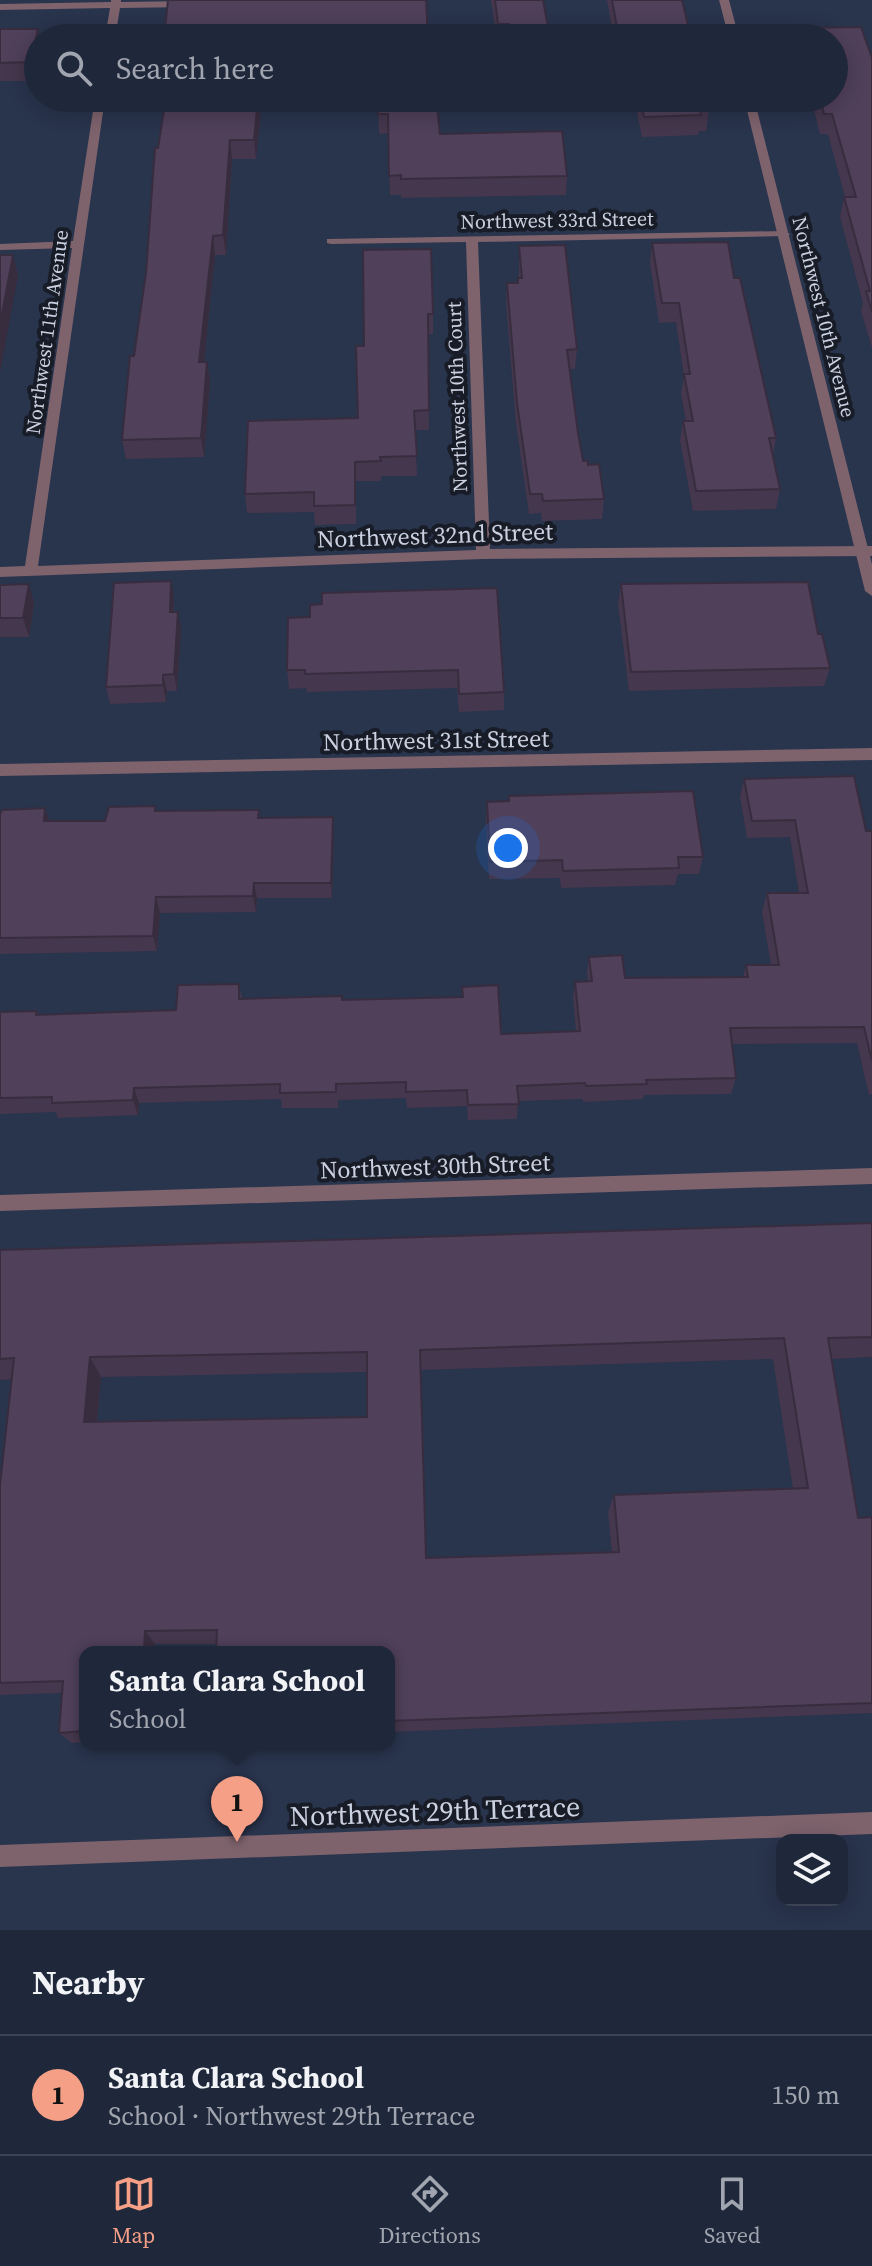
<!DOCTYPE html>
<meta charset="utf-8">
<style>
:root{--surface:#1f273a;--page:#2c3345;--text:#f1f3f6;--muted:#a1a5af;--line:#3c4454;--accent:#f49f86}
body{margin:0;font-family:"Source Serif 4",serif;background:var(--page);color:var(--text)}
.controls{position:absolute;right:24px;bottom:24px;display:grid;overflow:hidden;border-radius:16px;box-shadow:0 4px 20px #0003}
.controls button{width:72px;height:72px;display:grid;place-items:center;padding:0;border:0;border-bottom:2px solid var(--line);background:var(--surface);color:var(--text);font:40px sans-serif}
.you{position:absolute;left:508px;top:848px;width:28px;height:28px;margin:-20px;border:6px solid #fff;border-radius:50%;background:#1a73e8;box-shadow:0 0 0 12px #1a73e833}
.badge{display:grid;place-items:center;width:52px;height:52px;border-radius:50%;background:var(--accent);color:#111;font-size:26px;font-weight:700}
.pin{position:absolute;translate:-50% -66px;filter:drop-shadow(0 2px 4px #0008)}
.pin::after{content:'';position:absolute;top:42px;width:28px;height:24px;background:inherit;clip-path:polygon(0 0,100% 0,50% 100%)}
.popup{position:absolute;left:79px;top:1646px;width:316px;height:104px;box-sizing:border-box;display:grid;place-content:center;border-radius:16px;background:var(--surface);filter:drop-shadow(0 2px 6px #0005);font-size:26px;white-space:nowrap;color:var(--muted)}
.popup b{font-size:30px;color:var(--text)}
.popup::after{content:'';position:absolute;left:50%;top:100%;margin-left:-16px;border:16px solid transparent;border-top-color:var(--surface)}
.list{margin:0;padding:0;list-style:none}
h2{display:flex;justify-content:space-between;align-items:center;height:104px;margin:0;padding:0 32px;font-size:34px}
h2 small{font-size:26px;font-weight:400;color:var(--muted)}
.list li{display:grid;grid-template-columns:52px 1fr auto;gap:24px;align-items:center;box-sizing:border-box;height:120px;padding:0 32px;border-top:2px solid var(--line)}
.list b{display:block;font-size:30px;white-space:nowrap}
.list p{margin:0;font-size:26px;white-space:nowrap;color:var(--muted)}
.list em{font-size:26px;font-style:normal;color:var(--muted)}
.icon{flex:none;width:44px;height:44px;fill:none;stroke:currentColor;stroke-width:2;stroke-linecap:round;stroke-linejoin:round}
.map{position:relative;flex:none;width:872px;height:1930px;overflow:hidden}
.search{position:absolute;background:var(--surface);box-shadow:0 4px 20px #0003;left:24px;right:24px;top:24px;height:88px;display:flex;align-items:center;gap:20px;box-sizing:border-box;padding:0 28px;border-radius:44px;color:var(--muted);font-size:30px}
.sheet{height:224px;background:var(--surface)}
nav{display:flex;justify-content:space-around;align-items:center;box-sizing:border-box;height:112px;border-top:2px solid var(--line);background:var(--surface);font-size:22px;color:var(--muted)}
nav a{display:grid;justify-items:center;gap:4px}
nav .on{color:var(--accent)}
.map>svg:first-child{display:block}
.lines{fill:none;stroke-linecap:round;stroke-linejoin:round}
.minor{fill:#7e636d;fill-rule:evenodd}
.tertiary{fill:#7e636d;fill-rule:evenodd}
.wall{fill:#45374d;fill-rule:evenodd}
.shaded-wall{fill:#382d3f}
.building{fill:#50405a;stroke:#382d3f;stroke-width:2;fill-rule:evenodd}
.labels{text-anchor:middle;dominant-baseline:central;stroke-width:8;stroke-linejoin:round;paint-order:stroke}
.far-street-label{font-size:20px;fill:#cad1e1;stroke:#171c27}
.street-label{font-size:24px;fill:#cad1e1;stroke:#171c27}
.near-street-label{font-size:28px;fill:#cad1e1;stroke:#171c27}
</style>
<div class="map">
<svg width="872" height="1930" viewBox="0 0 872 1930">
<rect width="100%" height="100%" fill="#29344d"/>
<g class="lines">
<path class="minor" d="M111 0H121V2L190 1 195 4 190 7 120 8 115 38H105L110 8 0 10V4L111 2Z
M95 98H105L38 566 476 550 466 242 331 244 327 243V239L784 231 790 234 788 236 478 242 490 549 872 546V556L483 559 0 577V567L25 566 72 248 0 250V244L73 241Z
M872 748V760L0 776V764Z
M872 1168V1184L0 1211V1195Z
M872 1812V1834L0 1867V1845Z"/>
<path class="tertiary" d="M719 0H729L739 38H729Z
M744 98H754L872 564V596L865 591Z"/>
</g>
<path class="wall" d="M491 0H543L550 38H497Z
M607 0H682L691 38H614Z
M861 27 872 58V348L861 311 863 303 840 217 844 197H845L828 134H820L811 98H834V38H800L802 28Z
M0 29H38L34 81H0Z
M262 98 256 159H232L226 255H215L204 362H207L210 381 204 457 126 459 122 440 146 273 158 148Z
M378 98 440 134 567 176 566 195 401 198V195H390L388 133 379 134Z
M625 98H706L709 111 706 131H699L698 135 642 137 635 102H625Z
M652 243 734 278 776 438 773 455 780 489 776 509 693 511 680 440 683 421H686L681 394 684 376 676 322 659 323 650 263Z
M519 246 577 349 575 369H569L578 433 583 461 588 465 604 499 602 519 542 521 541 513 529 514 516 423 506 303 507 283H517L519 278Z
M363 250 433 314V334H428L429 430H415L417 476H381V481H356V524L315 525 314 512 247 513 245 494 358 418 364 346Z
M171 581 174 598V612L181 629 177 691H167L166 702 110 704 106 687Z
M621 584 818 634 830 668 824 686 629 691 618 604Z
M0 585 34 603 29 637H0Z
M322 604 504 692V710L459 712 457 688 307 692 306 688 289 689 287 670 310 617Z
M744 779 866 831H872V1094L869 1095 857 1043 732 1044 736 1078 731 1094 644 1095 643 1099 583 1102V1099L518 1101 517 1119 468 1120 467 1106 407 1108 406 1098 338 1100V1108H282L281 1099 139 1103 138 1115 58 1118 56 1112 0 1114V1012L37 1011 39 1015 176 1010 239 984 242 998 343 1000 462 997V987L501 1034 576 1031 573 998 575 982 588 981 587 973 589 957 625 978 743 977 746 965H771L762 911 767 893H799L790 837 747 838 740 797Z
M487 802 703 857 699 874H678L675 885 561 888 560 878 489 879 486 820Z
M156 811 260 818 333 817 334 833 332 898H257L256 912 160 913 157 951 0 954V814L49 821H105Z
M872 1223V1357L831 1359 858 1518 872 1517V1713L389 1732V1652L216 1644H155L154 1652H85V1742L72 1743 59 1733 62 1693 0 1695V1485L12 1379 0 1380V1250ZM773 1359 793 1489 614 1495 608 1512 612 1552 426 1558 420 1370ZM367 1372V1417L97 1421 101 1377Z"/>
<path class="shaded-wall" d="M38 29 40 38H38V65L34 81 30 62Z
M258 98H262L256 159 254 140Z
M230 140 232 159 226 255 223 235Z
M213 236 215 255 202 381 199 362Z
M13 255 18 275 0 373V325Z
M207 362 210 381 204 457 201 438Z
M171 581 174 598 173 629 170 612Z
M29 584 34 603 29 637 23 618Z
M178 612 181 629 177 691 174 674Z
M163 675 167 691 166 702 163 685Z
M45 808 51 825 44 821Z
M333 817 334 833 332 898 331 883Z
M254 883 257 898 256 912 253 896Z
M156 897 160 913 157 951 153 936Z
M134 1088 139 1103 138 1115 133 1100Z
M90 1357 101 1377 95 1440 84 1422Z
M145 1631 155 1644 154 1652H144Z"/>
<path class="building" d="M168 0H426L428 38H164Z
M495 0H543L550 38H511L509 24H498Z
M612 0H682L691 38H619Z
M861 27 872 58V312L866 291H870L844 197H856L832 114H824L820 98H834V38H804L802 28Z
M0 29H38L30 62 0 63Z
M166 98H258L254 140H230L223 235 213 236 199 362H207L201 438 122 440 130 356H134L146 273 155 148H158Z
M378 98H436L440 134 562 131 567 176 401 179V175L389 176 388 114H378Z
M640 98H706L709 111H700L701 115 644 117Z
M728 242 734 278H740L776 438H769L780 489 696 491 683 421H693L684 374H690L679 303H662L652 243Z
M565 245 577 349 567 350 578 433 583 461H588V465L599 464 604 499 543 501 542 494H530L517 403 507 283H518V278H522L519 246Z
M431 249 433 314H428L429 410 414 411 417 456 380 457 381 461 355 462V505L314 506V492L245 494 248 421 358 418 356 346H364L363 250Z
M0 255H13L0 325Z
M171 581 170 612H178L174 674 163 675V685L106 687 114 583Z
M808 582 818 634H822L830 668 631 672 621 584Z
M29 584 23 618H0V585Z
M497 588 504 692 459 694 458 670 305 674V670H287L288 618 310 617V605L322 604V593Z
M854 776 866 831H872V1061L864 1027 730 1028 736 1078 646 1080 647 1084 586 1086 585 1083 517 1086 519 1104 468 1105 467 1090 406 1092V1082L336 1084V1092L280 1093V1084L134 1088 133 1100 52 1103V1097L0 1098V1012L37 1011 36 1015 176 1010 178 985 239 984V999L342 996V1000L463 997 462 987 498 985 501 1034 580 1031 575 982 592 981 589 957 622 955 625 978 748 977 746 965H779L767 893H808L795 820 752 821 744 779Z
M693 791 703 857H678L679 868 563 871 562 860 490 862 487 802 509 801V796Z
M155 806V811L259 810 258 818 333 817 331 883H254L253 896 156 897 153 936 0 938V814L2 810 45 808 44 821H105L109 807Z
M872 1223V1337L828 1338 858 1518 872 1517V1703L389 1721V1652H216L217 1630 145 1631 144 1652H85V1731L59 1733 63 1681 0 1683V1485L14 1358 0 1359V1250ZM784 1338 808 1488 614 1495 619 1552 426 1558 420 1350ZM367 1352V1417L84 1422 90 1357Z"/>
<g class="labels">
<g class="far-street-label">
<text transform="translate(557 220) rotate(-1)">Northwest 33rd Street</text>
<text transform="translate(824 317) rotate(76)">Northwest 10th Avenue</text>
<text transform="translate(47 332) rotate(-82)">Northwest 11th Avenue</text>
<text transform="translate(457 397) rotate(-92)">Northwest 10th Court</text>
</g>
<g class="street-label">
<text transform="translate(435 535) rotate(-2)">Northwest 32nd Street</text>
<text transform="translate(436 740) rotate(-1)">Northwest 31st Street</text>
<text transform="translate(435 1166) rotate(-2)">Northwest 30th Street</text>
</g>
<g class="near-street-label">
<text transform="translate(435 1811) rotate(-2)">Northwest 29th Terrace</text>
</g>
</g>
</svg>
<div class="controls">
<button><svg class="icon" aria-label="layers" viewBox="0 0 24 24"><path d="M12 4l9 5-9 5-9-5zM3 14l9 5 9-5"/></svg></button>
</div>
<div class="you"></div>
<div class="pin badge" style="left:237px;top:1842px">1</div>
<div class="popup"><b>Santa Clara School</b>School</div>
<div class="search"><svg class="icon" aria-label="search" viewBox="0 0 24 24"><circle cx="10" cy="10" r="6"/><path d="M15 15l6 6"/></svg>Search here</div>
</div>
<section class="sheet">
<h2>Nearby<small></small></h2>
<ul class="list">
<li><span class="badge">1</span><div><b>Santa Clara School</b><p>School · Northwest 29th Terrace</p></div><em>150 m</em></li>
</ul>
</section>
<nav>
<a class="on"><svg class="icon" aria-label="map" viewBox="0 0 24 24"><path d="M3 6l6-2 6 2 6-2v14l-6 2-6-2-6 2zM9 4v14M15 6v14"/></svg>Map</a>
<a><svg class="icon" aria-label="directions" viewBox="0 0 24 24"><path d="M12 3l9 9-9 9-9-9zM9 14v-3h6M13 9l2 2-2 2"/></svg>Directions</a>
<a><svg class="icon" aria-label="saved" viewBox="0 0 24 24"><path d="M7 4h10v16l-5-4-5 4z"/></svg>Saved</a>
</nav>
